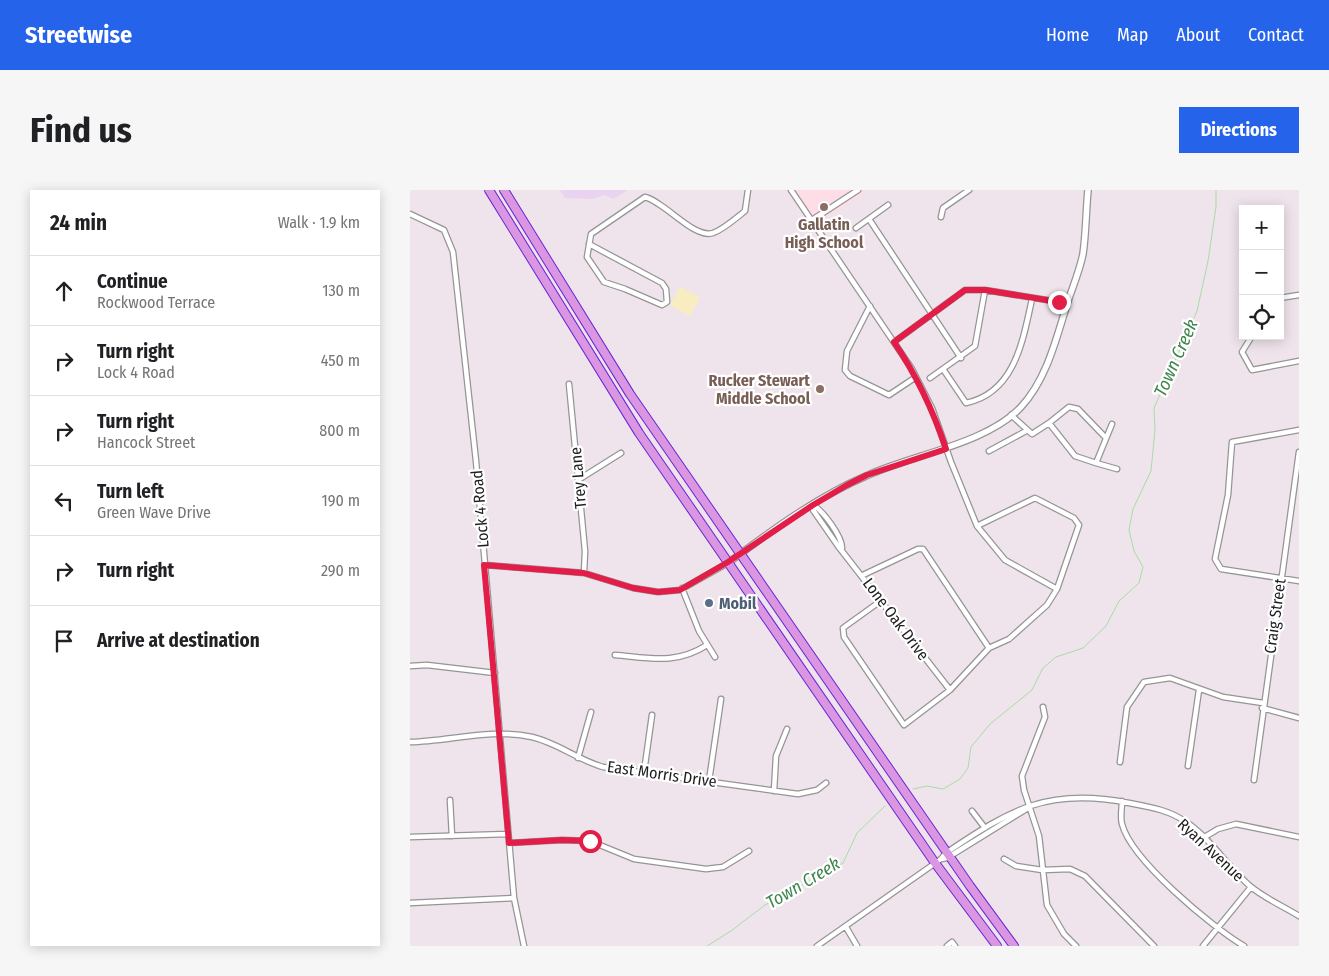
<!DOCTYPE html>
<meta charset="utf-8">
<style>
:root{--surface:#fff;--page:#f6f6f6;--text:#202124;--muted:#757577;--line:#e0e0e0;--accent:#2563eb}
body{margin:0;font-family:"Fira Sans Condensed",sans-serif;background:var(--page);color:var(--text)}
.controls{position:absolute;right:15px;top:15px;display:grid;overflow:hidden;border-radius:0px;box-shadow:0 2px 12px #0003}
.controls button{width:45px;height:45px;display:grid;place-items:center;padding:0;border:0;border-bottom:1px solid var(--line);background:var(--surface);color:var(--text);font:25px sans-serif}
.stop{position:absolute;width:15px;height:15px;margin:-11px;border:4px solid #e11d48;border-radius:50%;background:#fff}
.stop.end{background:#e11d48;border-color:#fff;box-shadow:0 1px 5px #0008}
.list{margin:0;padding:0;list-style:none}
h2{display:flex;justify-content:space-between;align-items:center;height:65px;margin:0;padding:0 20px;font-size:21px}
h2 small{font-size:16px;font-weight:400;color:var(--muted)}
.list li{display:grid;grid-template-columns:32px 1fr auto;gap:15px;align-items:center;box-sizing:border-box;height:70px;padding:0 20px;border-top:1px solid var(--line)}
.list b{display:block;font-size:19px;white-space:nowrap}
.list p{margin:0;font-size:16px;white-space:nowrap;color:var(--muted)}
.list em{font-size:16px;font-style:normal;color:var(--muted)}
.icon{flex:none;width:28px;height:28px;fill:none;stroke:currentColor;stroke-width:2;stroke-linecap:round;stroke-linejoin:round}
.map{position:relative;flex:none;width:889px;height:756px;overflow:hidden;border-radius:0px}
header{display:flex;align-items:center;gap:30px;box-sizing:border-box;height:70px;padding:0 25px;background:var(--accent);color:#fff}
header strong{font-size:24px}
nav{display:flex;gap:28px;margin-inline-start:auto;font-size:18px}
.intro{display:flex;align-items:center;justify-content:space-between;box-sizing:border-box;height:120px;padding:0 30px}
h1{margin:0;font-size:35px}
.button{padding:12px 22px;border-radius:0px;background:var(--accent);color:#fff;font-size:18px;font-weight:700}
main{display:flex;gap:30px;padding:0 30px}
aside{flex:1;background:var(--surface);border-radius:0px;box-shadow:0 2px 12px #0003}
.map>svg:first-child{display:block}
.commercial{fill:#e9d3f0}
.education{fill:#fedde7}
.park{fill:#f8edc1}
.lines{fill:none;stroke-linecap:round;stroke-linejoin:round}
.stream{stroke:#a8dca5;stroke-width:1}
.minor-casing{stroke:#959595;stroke-width:7}
.tertiary-casing{stroke:#959595;stroke-width:8}
.trunk-casing{stroke:#6927d7;stroke-width:10}
.minor{stroke:#fff;stroke-width:4.5}
.tertiary{stroke:#fff;stroke-width:5.5}
.trunk{stroke:#db96e2;stroke-width:8}
.route{stroke:#e11d48;stroke-width:6}
.education-dot{fill:#8d6e63;stroke:#fff;stroke-width:2}
.service-dot{fill:#5c6f8a;stroke:#fff;stroke-width:2}
.labels{text-anchor:middle;dominant-baseline:central;stroke-width:4.5;stroke-linejoin:round;paint-order:stroke}
.education-label{font-size:16px;font-weight:bold;fill:#785e54;stroke:#fff}
.street-label{font-size:16px;fill:#1e1e1e;stroke:#fff}
.service-label{font-size:16px;font-weight:bold;fill:#4e5e75;stroke:#fff;text-anchor:start}
.water-label{font-size:18px;font-style:italic;fill:#3d854d;stroke:#fff}
</style>
<header>
<strong>Streetwise</strong>
<nav><a>Home</a><a>Map</a><a>About</a><a>Contact</a></nav>
</header>
<div class="intro"><h1>Find us</h1><a class="button">Directions</a></div>
<main>
<aside>
<h2>24 min<small>Walk · 1.9 km</small></h2>
<ul class="list">
<li><svg class="icon" aria-label="ahead" viewBox="0 0 24 24"><path d="M12 20V5M6 11l6-6 6 6"/></svg><div><b>Continue</b><p>Rockwood Terrace</p></div><em>130 m</em></li>
<li><svg class="icon" aria-label="right" viewBox="0 0 24 24"><path d="M7 20v-9h11M14 6l5 5-5 5"/></svg><div><b>Turn right</b><p>Lock 4 Road</p></div><em>450 m</em></li>
<li><svg class="icon" aria-label="right" viewBox="0 0 24 24"><path d="M7 20v-9h11M14 6l5 5-5 5"/></svg><div><b>Turn right</b><p>Hancock Street</p></div><em>800 m</em></li>
<li><svg class="icon" aria-label="left" viewBox="0 0 24 24"><path d="M17 20v-9H6M10 6l-5 5 5 5"/></svg><div><b>Turn left</b><p>Green Wave Drive</p></div><em>190 m</em></li>
<li><svg class="icon" aria-label="right" viewBox="0 0 24 24"><path d="M7 20v-9h11M14 6l5 5-5 5"/></svg><div><b>Turn right</b></div><em>290 m</em></li>
<li><svg class="icon" aria-label="arrive" viewBox="0 0 24 24"><path d="M6 21V4h12l-3 4 3 4H6"/></svg><div><b>Arrive at destination</b></div></li>
</ul>
</aside>
<div class="map">
<svg width="889" height="756" viewBox="0 0 889 756">
<rect width="100%" height="100%" fill="#efe4eb"/>
<path class="commercial" d="M150 0H218L203 9 195 5 182 9 155 8Z"/>
<path class="education" d="M385 0H459L406 34Z"/>
<path class="park" d="M270 97 290 107 280 126 260 115Z"/>
<g class="lines">
<path class="stream" d="M503 599 517 596 533 599 550 589 558 578 561 557 580 534 622 500 633 478 646 467 673 458 696 436 709 411 729 393 733 377 724 361 719 340 723 319 741 281 745 240 744 218 787 121 798 71 806 17V0
M297 756 321 741 355 715 433 673 447 643 475 616"/>
<g class="minor-casing">
<path id="minor" d="M381 0 502 179 522 218 541 272 567 336 595 370 647 399
M0 24 34 40 43 62 66 271 104 708 114 756
M531 27 533 18 559 0
M459 29 551 168
M402 30 448 0
M446 38 478 15
M179 54 252 93 256 99 257 112 252 115 215 99 194 92 177 67 181 44 235 7C255 12 284 49 303 43 314 39 326 28 335 21L338 0
M870 108 889 105
M460 116 437 161 435 180 440 186 479 205 506 187
M842 146 832 162 842 180 889 171
M484 152 555 100H575L649 112
M533 179 556 213C605 203 613 150 622 109
M520 188 565 156 575 100
M159 194 175 361 174 383
M601 225 622 244 639 233 665 266 686 273 702 234
M639 233 659 217 668 219 696 248
M889 240 822 252 818 305 805 369 811 379 889 391
M579 261 616 241
M686 273 707 279
M168 290 211 263
M403 315V320L428 356 540 500
M403 315C413 321 432 346 432 358
M75 375 174 383 223 398 248 402 270 400 318 373
M453 385 508 359H513L579 458
M272 398 289 441 305 467
M472 410 433 438 434 447 494 535 540 500 579 458 599 449 637 415 647 399 669 335 664 328 625 308 567 336
M205 465C240 468 266 475 297 455
M0 476 17 475 85 483
M633 517 635 527 612 586 614 600 629 646 637 715 654 744 666 756
M852 518 889 528
M0 552C41 551 81 538 122 547 148 553 168 570 193 577L388 604 407 600 416 593
M168 568 181 522
M710 572 717 517 734 492 760 488 813 507 853 513
M778 576 789 500
M234 582 242 525
M844 590 889 262
M299 591 311 509
M364 601 366 566 377 539
M40 610 42 646
M712 611C712 618 710 628 712 634 721 670 802 737 834 756
M562 621 575 638
M0 647 98 644
M793 648 808 639 826 634 889 647
M99 653 152 650 180 651 224 669 296 679 313 677 339 661
M531 669 537 668 618 618
M594 669 606 676 632 680 660 679 675 686 744 756
M0 713 104 708
M436 737 447 756
M407 756 531 669 536 663C601 619 639 597 719 613 740 617 759 620 776 632 799 647 819 678 840 696 854 708 873 716 889 726
M537 756 542 752 545 756
M793 756 841 697"/>
</g>
<g class="tertiary-casing">
<path id="tertiary" d="M318 373C361 341 407 307 456 286 501 265 577 254 611 217 638 188 647 145 659 108 664 94 670 79 673 64 676 43 676 21 678 0"/>
</g>
<g class="trunk-casing">
<path id="trunk" d="M79 0 229 243 525 673 587 756
M94 0 220 204 560 696 604 756"/>
</g>
<use href="#minor" class="minor"/>
<use href="#tertiary" class="tertiary"/>
<use href="#trunk" class="trunk"/>
</g>
<g class="lines">
<path class="route" d="M180 651 152 650 99 653 74 375 174 383 223 398 248 402 270 400 318 372 403 315 437 295 457 285 536 259C523 220 507 186 484 152L555 100H575L649 112"/>
</g>
<g class="education-dot">
<circle cx="414" cy="17" r="5"/>
<circle cx="410" cy="199" r="5"/>
</g>
<circle class="service-dot" cx="299" cy="413" r="5"/>
<g class="labels">
<g class="education-label">
<text x="414" y="34">Gallatin<tspan x="414" dy="18">High School</tspan></text>
<text x="400" y="190" text-anchor="end">Rucker Stewart<tspan x="400" dy="18">Middle School</tspan></text>
</g>
<g class="street-label">
<text transform="translate(168 288) rotate(-95)">Trey Lane</text>
<text transform="translate(70 319) rotate(-95)">Lock 4 Road</text>
<text transform="translate(865 426) rotate(-82)">Craig Street</text>
<text transform="translate(486 429) rotate(53)">Lone Oak Drive</text>
<text transform="translate(252 584) rotate(8)">East Morris Drive</text>
<text transform="translate(801 660) rotate(43)">Ryan Avenue</text>
</g>
<g class="service-label">
<text x="309" y="413">Mobil</text>
</g>
<g class="water-label">
<text transform="translate(766 168) rotate(-66)">Town Creek</text>
<text transform="translate(393 693) rotate(-31)">Town Creek</text>
</g>
</g>
</svg>
<div class="controls">
<button>+</button>
<button>−</button>
<button><svg class="icon" aria-label="locate" viewBox="0 0 24 24"><circle cx="12" cy="12" r="6"/><path d="M12 2v4M12 18v4M2 12h4M18 12h4"/></svg></button>
</div>
<div class="stop" style="left:180px;top:651px"></div>
<div class="stop end" style="left:649px;top:112px"></div>
</div>
</main>
